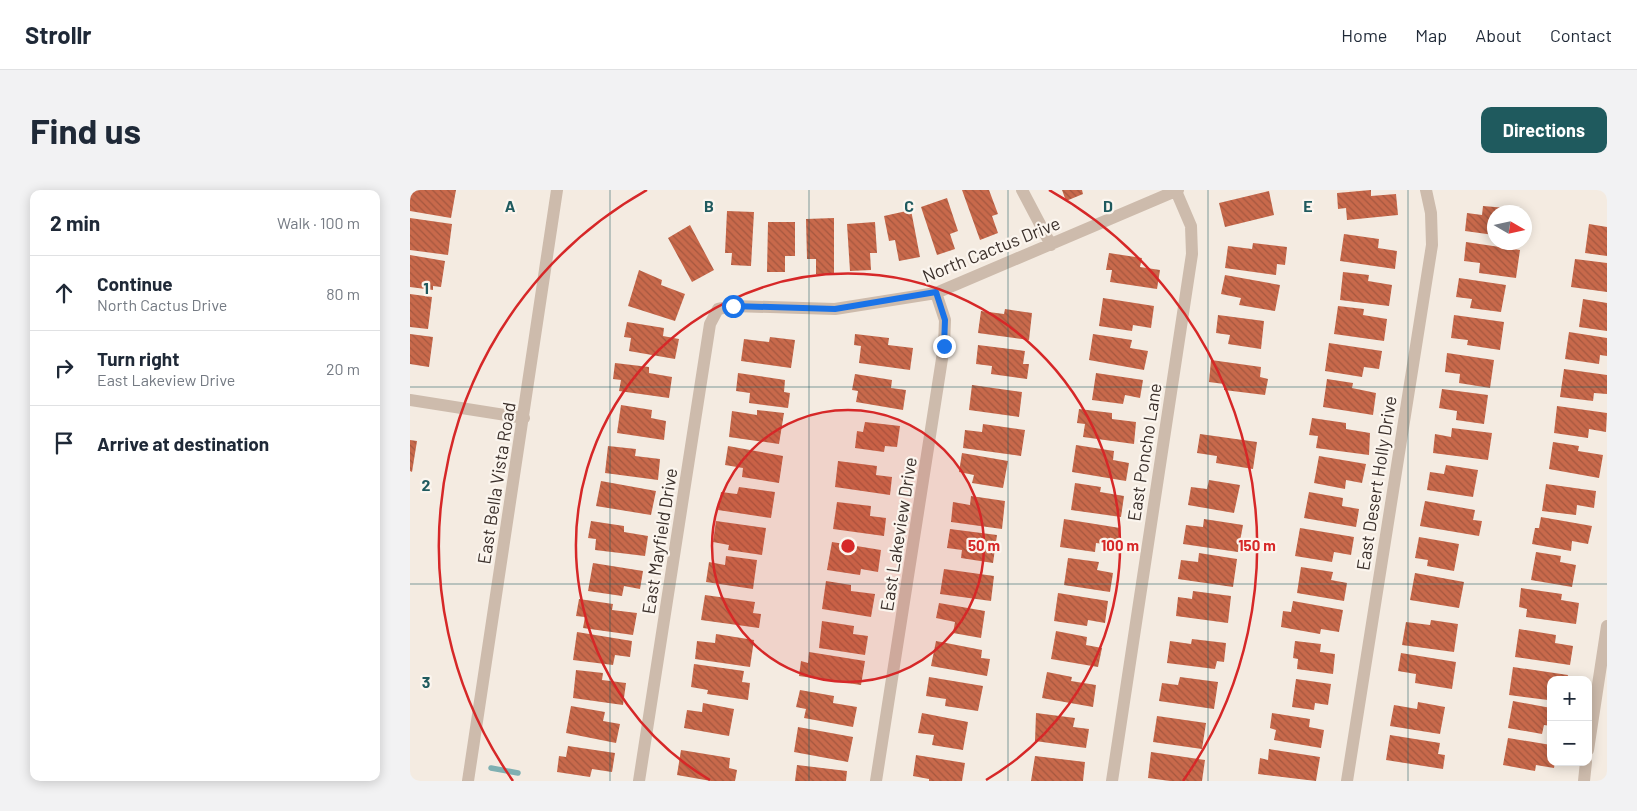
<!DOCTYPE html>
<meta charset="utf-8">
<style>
:root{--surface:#fff;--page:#f2f2f3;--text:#1f2937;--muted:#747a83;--line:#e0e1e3;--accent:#1f5a5e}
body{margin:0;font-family:Barlow,sans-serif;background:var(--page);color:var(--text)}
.controls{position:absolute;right:15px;bottom:15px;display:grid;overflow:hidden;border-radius:10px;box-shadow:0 2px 12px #0003}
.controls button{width:45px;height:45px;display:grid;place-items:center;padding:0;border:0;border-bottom:1px solid var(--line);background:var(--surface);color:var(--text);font:25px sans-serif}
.compass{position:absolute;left:1077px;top:15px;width:45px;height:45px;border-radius:50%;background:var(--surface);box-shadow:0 2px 12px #0003;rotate:99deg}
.stop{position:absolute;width:15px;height:15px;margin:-11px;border:4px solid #1a73e8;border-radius:50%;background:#fff}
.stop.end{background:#1a73e8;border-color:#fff;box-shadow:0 1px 5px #0008}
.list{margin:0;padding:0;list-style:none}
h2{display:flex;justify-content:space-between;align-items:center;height:65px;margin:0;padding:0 20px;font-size:21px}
h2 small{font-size:16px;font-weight:400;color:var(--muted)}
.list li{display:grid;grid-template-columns:32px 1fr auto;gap:15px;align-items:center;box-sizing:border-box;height:75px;padding:0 20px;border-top:1px solid var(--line)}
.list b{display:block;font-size:19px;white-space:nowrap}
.list p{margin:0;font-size:16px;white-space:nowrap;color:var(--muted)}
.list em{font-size:16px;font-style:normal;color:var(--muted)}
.icon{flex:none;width:28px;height:28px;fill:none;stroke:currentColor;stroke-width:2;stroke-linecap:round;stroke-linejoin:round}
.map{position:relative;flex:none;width:1197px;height:591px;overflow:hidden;border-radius:10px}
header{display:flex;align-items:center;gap:30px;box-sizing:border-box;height:70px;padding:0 25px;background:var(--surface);border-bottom:1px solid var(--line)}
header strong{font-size:24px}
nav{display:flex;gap:28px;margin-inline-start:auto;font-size:18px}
.intro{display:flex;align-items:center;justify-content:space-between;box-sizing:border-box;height:120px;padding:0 30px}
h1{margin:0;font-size:35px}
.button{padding:12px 22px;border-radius:10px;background:var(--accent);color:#fff;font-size:18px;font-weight:700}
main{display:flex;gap:30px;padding:0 30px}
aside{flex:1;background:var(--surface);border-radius:10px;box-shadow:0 2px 12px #0003}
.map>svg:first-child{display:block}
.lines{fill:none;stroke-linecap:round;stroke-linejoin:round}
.stream{stroke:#7fb0b2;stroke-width:5.5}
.building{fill:url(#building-back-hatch)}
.minor{stroke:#cdbbac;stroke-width:12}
.tertiary{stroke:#cdbbac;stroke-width:12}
.route{stroke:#1a73e8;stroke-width:6}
.grid{fill:none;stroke:#1f5a5e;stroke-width:1;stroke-opacity:0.55}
.ring{fill:none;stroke:#d62828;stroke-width:2.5}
.labels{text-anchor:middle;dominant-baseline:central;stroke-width:4.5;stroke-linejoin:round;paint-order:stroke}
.street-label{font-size:18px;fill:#3b302b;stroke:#fbf5ee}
.grid-label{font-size:16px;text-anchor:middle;font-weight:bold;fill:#1f5a5e;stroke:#fbf5ee;stroke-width:4.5;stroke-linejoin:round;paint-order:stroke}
.centre{fill:#d62828;stroke:#fbf5ee;stroke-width:2.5}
.ring-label{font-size:15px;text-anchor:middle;font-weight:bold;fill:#d62828;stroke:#fbf5ee;stroke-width:4.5;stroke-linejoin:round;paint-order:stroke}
</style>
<header>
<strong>Strollr</strong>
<nav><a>Home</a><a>Map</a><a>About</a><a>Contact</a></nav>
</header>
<div class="intro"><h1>Find us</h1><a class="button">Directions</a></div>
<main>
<aside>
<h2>2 min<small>Walk · 100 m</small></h2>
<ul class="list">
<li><svg class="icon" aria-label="ahead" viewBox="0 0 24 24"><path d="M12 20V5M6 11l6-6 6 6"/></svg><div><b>Continue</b><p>North Cactus Drive</p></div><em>80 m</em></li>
<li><svg class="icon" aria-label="right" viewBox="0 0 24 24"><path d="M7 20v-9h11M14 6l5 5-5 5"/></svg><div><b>Turn right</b><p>East Lakeview Drive</p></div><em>20 m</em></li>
<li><svg class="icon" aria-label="arrive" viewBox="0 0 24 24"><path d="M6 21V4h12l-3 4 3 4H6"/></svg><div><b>Arrive at destination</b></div></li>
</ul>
</aside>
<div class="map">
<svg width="1197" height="591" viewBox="0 0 1197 591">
<defs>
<pattern id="building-back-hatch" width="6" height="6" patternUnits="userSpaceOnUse" patternTransform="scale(1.25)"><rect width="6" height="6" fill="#c8694b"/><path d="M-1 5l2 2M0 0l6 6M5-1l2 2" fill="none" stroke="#a4573f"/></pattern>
</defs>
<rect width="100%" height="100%" fill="#f4ebe1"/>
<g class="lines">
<path class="stream" d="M81 578 108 583"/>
</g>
<path class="building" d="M0 0H46L41 28 0 21Z
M552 0H579L588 24 582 26 588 43 570 50Z
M652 0H672L673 4 656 11Z
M961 0V6L986 4 988 25 937 30 936 18 928 19 927 3Z
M859 1 864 25 815 37 809 13Z
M537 8 548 41 540 44 545 59 527 65 511 17Z
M1073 16 1108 19V22H1084V45L1055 41 1057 23 1072 25Z
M501 20 510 67 489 71 485 50 479 51 474 26Z
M317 21 344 22 341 76 321 75 322 63H315Z
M0 28 42 34 38 65 0 60Z
M424 28V84H406V69H397L396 29Z
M358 32H385V66H375V82H357Z
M465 32 467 63H460L461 80 440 81 437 34Z
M1179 34 1197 37V66L1175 63Z
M280 35 304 80 282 92 258 48Z
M934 44 969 49 968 58 987 61 985 79 930 71Z
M1056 52 1110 60 1106 88 1069 83 1070 73 1054 71Z
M843 53 877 57 875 75 867 74 866 85 815 78 818 56 842 59Z
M699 63 732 68 730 77 750 80 747 99 700 92 702 80H696Z
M0 65 35 71 31 97 23 96V100L0 97Z
M1165 69 1197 73V102L1161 97Z
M229 80 252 90 251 95 275 104 265 131 218 116Z
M933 82 959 85 958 91 982 95 979 116 930 110Z
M815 85 870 95 865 121 829 115 831 108 811 104Z
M1049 88 1096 95 1091 122 1060 118 1062 109 1046 107Z
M0 104 22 107 18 139 0 137Z
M693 108 744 116 741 138 723 135 722 141 689 136Z
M1173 109 1197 113V141L1169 137Z
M928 116 954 119 953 125 977 129 974 151 924 144Z
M595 119 622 123 619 150 568 143 571 121 594 124Z
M808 125 854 131 851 159 818 154 820 145 806 143Z
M1044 125 1094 132 1090 160 1057 155 1058 150 1041 148Z
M217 132 254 138 253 146 269 149 265 169 219 161 221 148 214 147Z
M1159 142 1197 148V166L1190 165 1189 174 1155 169Z
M0 144 23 147 19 177 0 174Z
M445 144 479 148 478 155 503 158 500 180 449 173 451 156 444 155Z
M683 144 722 150 720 158 738 161 734 180 679 170Z
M360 147 385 150 381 178 331 171 334 149 359 152Z
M919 153 972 161 969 179 954 177 952 187 915 181Z
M568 155 615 161 613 174H619L617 189 581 184 582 176 566 174Z
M1037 163 1084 170 1080 198 1049 193 1050 184 1035 182Z
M801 170 851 177 850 187 858 189 855 205 814 200V194L799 192Z
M205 173 239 177V183L262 187 259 208 209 201 211 190 203 189Z
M1154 179 1197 185V204L1184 203 1183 211 1150 207Z
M328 183 375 190 374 202 380 203 378 218 339 213 340 203 326 201Z
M686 183 733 190 730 208 715 205 713 214 682 210Z
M445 184 482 190 481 198 496 200 493 220 446 212 448 201 442 200Z
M917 189 943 193 942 198 966 203 963 225 913 217Z
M562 195 612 202 609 227 559 220Z
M1032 199 1078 205 1074 234 1046 230 1047 221 1029 218Z
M211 215 242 220 241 228 256 231 254 250 207 243Z
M1147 216 1197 223 1196 242 1179 239 1178 248 1144 243Z
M669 219 702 223V229L726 232 724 254 673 247 675 234 667 233Z
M347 220 374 223 369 254 319 247 322 221 347 225Z
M902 228 936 233V239L960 243 959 265 906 258 908 246 899 245Z
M455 232 490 236 487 257 475 256 474 262 445 258 447 241 453 242Z
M573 234 615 240 611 266 553 258 555 240 572 242Z
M1042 238 1082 243 1078 270 1023 263 1025 244 1041 247Z
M790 244 847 252 843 279 806 273 807 266 787 263Z
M0 250 7 251 2 282 0 281Z
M1143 252 1169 256 1168 261 1193 265 1189 288 1139 279Z
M666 255 704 261 703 270 719 273 716 291 662 282Z
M198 256 226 259 225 266 250 269 248 290 195 283Z
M318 256 373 266 369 293 332 287 333 278 315 275Z
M552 263 598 271 593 298 562 293 564 285 549 282Z
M909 266 956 274 952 293 936 290 935 299 904 293Z
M428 271 467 276 466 285 482 287 480 305 425 297Z
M1036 275 1068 280 1063 307 1017 300 1020 282 1034 284Z
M799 290 830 295 824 323 778 315 781 297 797 299Z
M191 291 246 301 241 325 186 316Z
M665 293 691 297 690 302 714 306 711 327 661 320Z
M1136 294 1186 301 1184 318 1167 315 1166 325 1132 321Z
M329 297 365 302 361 328 308 320 311 302 327 304Z
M899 302 933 308 932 316 949 319 946 337 894 328Z
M561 306 595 311 592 339 541 332 543 312 560 315Z
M1015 311 1065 320 1063 330 1072 331 1069 346 1010 336Z
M427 312 461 316 460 326 476 328 474 346 423 339Z
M1131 327 1182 336 1178 354 1162 351 1161 361 1122 354 1125 338H1129Z
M654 329 710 338 708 356 686 353 685 362 650 357Z
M794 329 833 335 828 362 773 354 776 335 793 337Z
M181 331 214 336V342L238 346 235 366 185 360 186 349 178 348Z
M306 331 356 338 352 365 318 360 319 355 303 352Z
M890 338 944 347 941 365 924 362 922 372 885 366Z
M540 339 587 345 583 373 551 368 552 360 537 358Z
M1009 347 1049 354 1044 381 1017 376 1018 370 1005 368Z
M422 352 471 360 468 382 451 379 450 385 417 380Z
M1126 362 1151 366 1150 372 1166 375 1162 397 1121 390Z
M789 363 827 369 823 397 768 389 771 370 788 372Z
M316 366 347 370 343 399 296 392 299 372 315 375Z
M658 368 689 372 687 380 703 383 700 402 654 395Z
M183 373 233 381 230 399 214 396 212 406 178 401Z
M891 377 923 382 921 390 937 393 934 411 887 403Z
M534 379 584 386 581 411 530 404Z
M1005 383 1054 392 1049 418 1000 410Z
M416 391 441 395V401L465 404 461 427 412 419Z
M1111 398 1152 404 1151 410 1169 413 1166 434 1116 427 1117 419 1109 417Z
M783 401 821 406 818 433 766 426 768 407 782 409Z
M648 403 698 411 695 433 678 430 677 436 644 431Z
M295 405 345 412 343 423 351 424 349 438 291 430Z
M169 409 203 414 202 420 227 423 223 445 173 438 175 427 166 426Z
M883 411 933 420 929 442 911 439 910 444 871 437 873 421 881 422Z
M529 413 575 421 571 448 543 443 545 432 526 428Z
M1021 430 1048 434 1044 462 992 455 996 432 1020 435Z
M412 431 444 436 443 444 458 446 455 465 409 458Z
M1109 439 1146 445 1145 453 1163 456 1160 475 1105 467Z
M646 441 677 447 676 455 692 458 688 477 641 469Z
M167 442 222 451 220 467 205 465 203 475 163 470Z
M306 444 344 450 340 477 285 469 287 451 305 453Z
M782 449 816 453 814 472 807 471 805 479 757 473 760 451 781 454Z
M526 451 572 460 571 468 580 469 577 486 521 476Z
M885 451 911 454 910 462 925 464 923 484 887 479 888 469 883 468Z
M399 462 455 471 451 495 389 486 391 471 398 473Z
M991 463 1046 472 1042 499 1005 493 1006 484 988 481Z
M284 474 334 481 332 492 340 493 338 510 297 504 298 500 281 497Z
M1103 477 1158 485 1157 490H1141V501L1138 510 1099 505Z
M166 480 193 483 192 490 216 493 213 515 163 508Z
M637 482 662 487 661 491 686 495 683 517 632 508Z
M519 487 573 496 568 521 535 516 536 509 516 506Z
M770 487 808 492 804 519 749 511 752 493 768 495Z
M886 489 921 494 918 515 905 513 904 520 882 517Z
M390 500 424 506 423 513 447 517 443 537 394 528 396 519 386 517Z
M1103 511 1141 518V536L1134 535 1132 544 1098 538Z
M1008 512 1035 517 1030 544 980 536 984 515 1007 519Z
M293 513 324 519 319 546 274 538 277 520 292 522Z
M161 516 195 522 193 531 210 534 206 553 156 543Z
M512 523 558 532 553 560 522 555 524 545 508 543Z
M626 523 665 528 663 537 679 539 676 558 625 551Z
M862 523 900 529 899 537 914 540 911 558 864 550 866 540 860 538Z
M747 526 796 533 792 559 743 552Z
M388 537 443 547 438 572 384 562Z
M980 545 1030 553 1028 564 1035 565 1033 579 976 570Z
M1098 548 1141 555V572H1145L1144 578 1126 575 1125 581 1093 575Z
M158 556 205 563 202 582 182 579 180 587 147 582 149 566 156 567Z
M859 559 910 567 906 591 848 584 850 568 858 570Z
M271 560 320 568 319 578 327 580 325 591H301L267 585Z
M741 562 795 570 792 591H760L738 588Z
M506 565 555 573 552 591H519V589L503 586Z
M625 566 675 572 673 591H621Z
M387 575 437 581 436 591H385Z"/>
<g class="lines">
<path class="minor" d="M612 0 641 55
M0 210 114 228
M1178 560 1197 436
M229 591 300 134 308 119 323 116 425 119 526 103 768 0
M466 591 534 156 535 130 526 103
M702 591 782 64 781 36 766 1
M937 591 1022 55 1021 23 1016 0
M1174 591 1176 572"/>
<path class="tertiary" d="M58 591 147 0"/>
</g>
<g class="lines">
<path class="route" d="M323 116 425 119 526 102 535 130 534 156"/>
</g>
<path class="grid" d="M200 0V591M399 0V591M598 0V591M798 0V591M998 0V591M0 197H1197M0 394H1197"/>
<circle cx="438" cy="356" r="136" fill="#d62828" fill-opacity=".12"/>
<g class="ring">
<circle cx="438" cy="356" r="136"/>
<path d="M300 590A272 272 0 1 1 576 590"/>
<path d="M103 591A409 409 0 0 1 237 0M639 0A409 409 0 0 1 773 591"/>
</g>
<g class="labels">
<g class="street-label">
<text transform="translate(581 59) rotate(-22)">North Cactus Drive</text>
<text transform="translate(734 262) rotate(-81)">East Poncho Lane</text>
<text transform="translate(86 293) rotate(-81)">East Bella Vista Road</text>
<text transform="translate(966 293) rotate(-81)">East Desert Holly Drive</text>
<text transform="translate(488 344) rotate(-81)">East Lakeview Drive</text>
<text transform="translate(249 351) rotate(-81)">East Mayfield Drive</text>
</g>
</g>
<g class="grid-label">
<text x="100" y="22">A</text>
<text x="299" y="22">B</text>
<text x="499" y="22">C</text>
<text x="698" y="22">D</text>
<text x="898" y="22">E</text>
<text x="16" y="104">1</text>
<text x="16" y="301">2</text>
<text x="16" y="498">3</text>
</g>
<circle cx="438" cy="356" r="8" class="centre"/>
<g class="ring-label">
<text x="574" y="361">50 m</text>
<text x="710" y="361">100 m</text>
<text x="847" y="361">150 m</text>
</g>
</svg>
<div class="controls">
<button>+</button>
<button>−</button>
</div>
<svg class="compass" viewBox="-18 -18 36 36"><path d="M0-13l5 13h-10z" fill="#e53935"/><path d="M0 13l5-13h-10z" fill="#747a83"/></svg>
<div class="stop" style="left:323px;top:116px"></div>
<div class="stop end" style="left:534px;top:156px"></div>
</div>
</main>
